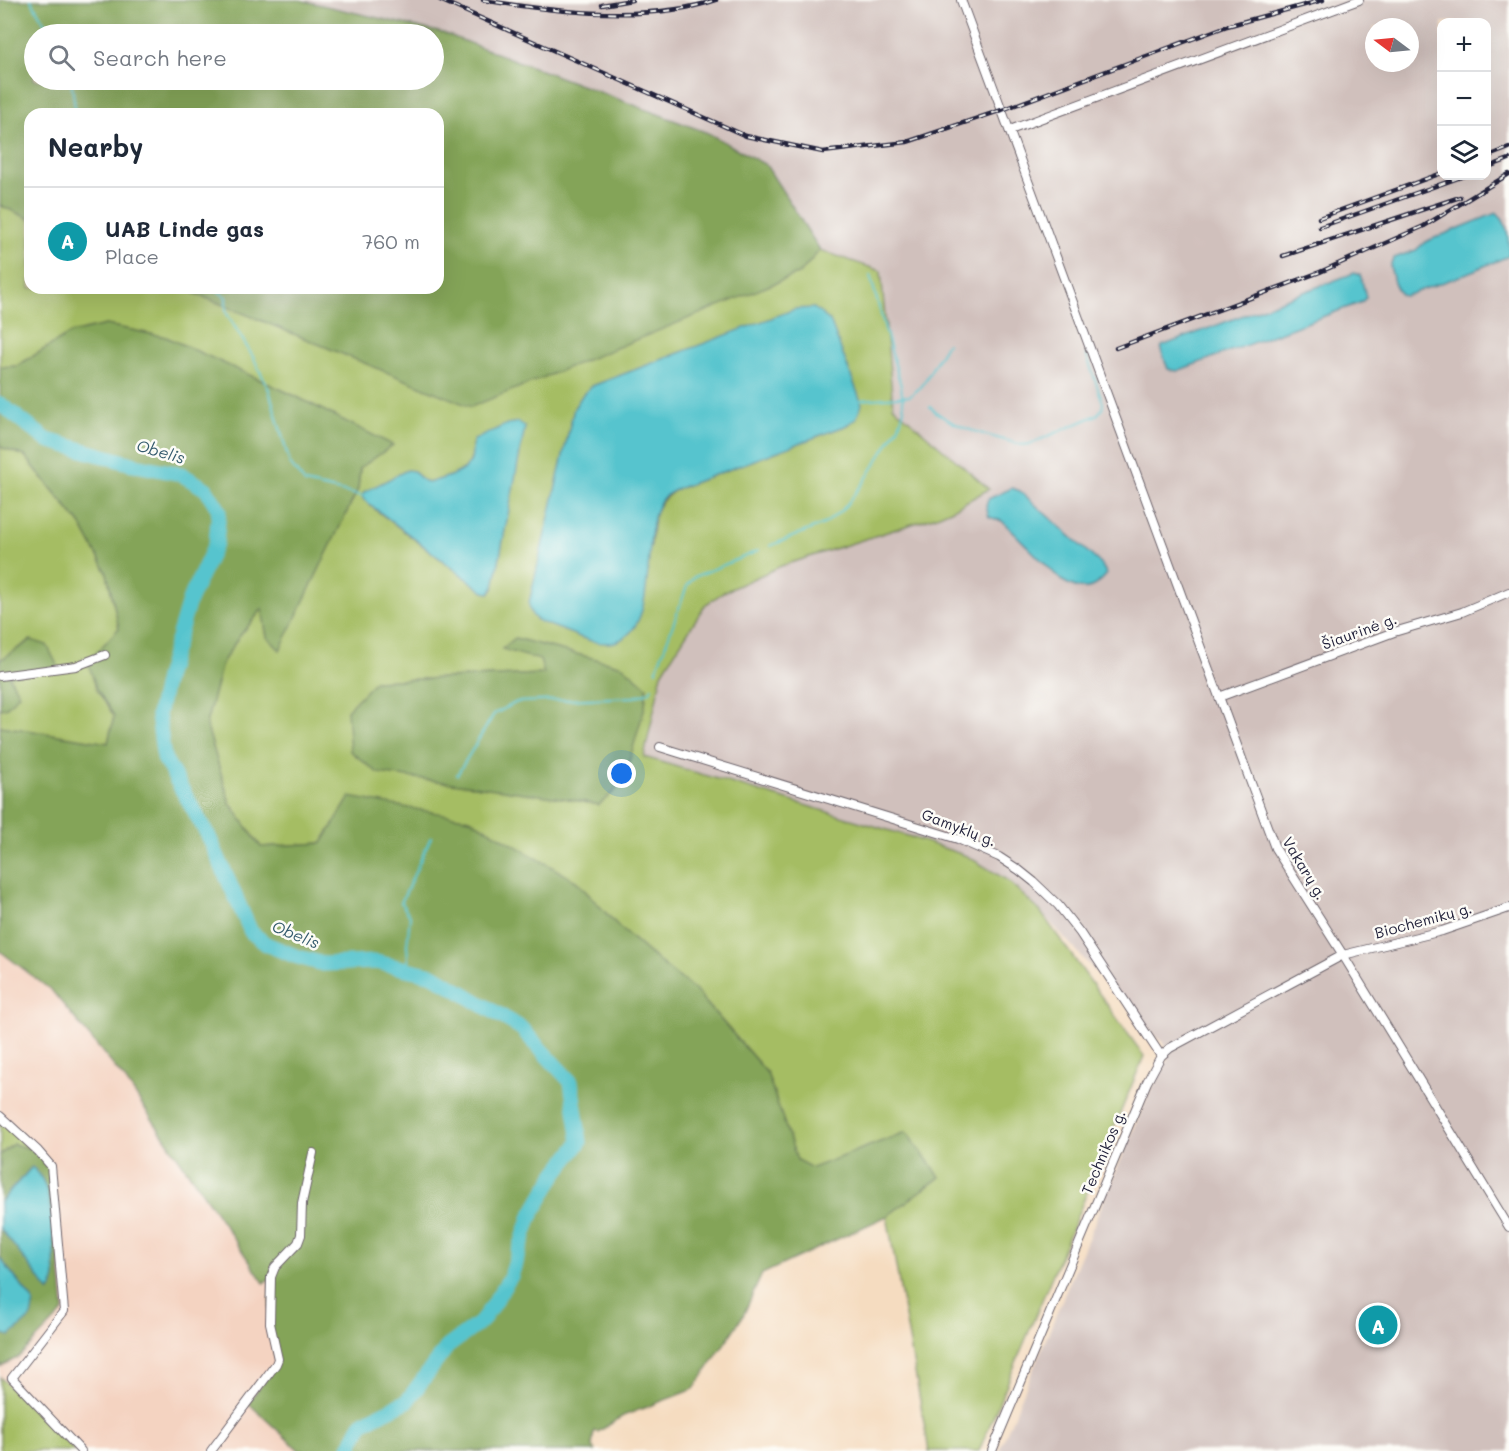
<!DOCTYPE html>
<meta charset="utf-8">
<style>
:root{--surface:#fff;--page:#f2f2f3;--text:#1f2937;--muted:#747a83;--line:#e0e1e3;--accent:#1a73e8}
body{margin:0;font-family:Mali,sans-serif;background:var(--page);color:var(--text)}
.controls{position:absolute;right:18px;top:18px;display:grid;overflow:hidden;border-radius:12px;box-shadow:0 6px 24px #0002}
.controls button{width:54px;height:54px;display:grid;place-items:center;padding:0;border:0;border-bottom:2px solid var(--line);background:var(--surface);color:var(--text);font:30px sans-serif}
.compass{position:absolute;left:1365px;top:18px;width:54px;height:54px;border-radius:50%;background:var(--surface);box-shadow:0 6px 24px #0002;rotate:286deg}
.you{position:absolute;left:622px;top:774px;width:21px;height:21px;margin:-15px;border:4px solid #fff;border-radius:50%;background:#1a73e8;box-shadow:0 0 0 9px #1a73e833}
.badge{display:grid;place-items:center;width:39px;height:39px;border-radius:50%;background:var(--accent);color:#fff;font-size:20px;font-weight:700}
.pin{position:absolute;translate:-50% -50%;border:3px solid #fff;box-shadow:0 2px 6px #0006}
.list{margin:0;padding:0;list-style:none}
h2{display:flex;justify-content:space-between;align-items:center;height:78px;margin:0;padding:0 24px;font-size:26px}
h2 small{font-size:20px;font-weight:400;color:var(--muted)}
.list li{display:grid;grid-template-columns:39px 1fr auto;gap:18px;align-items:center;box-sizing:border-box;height:108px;padding:0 24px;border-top:2px solid var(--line)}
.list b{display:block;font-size:22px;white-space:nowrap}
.list p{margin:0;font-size:20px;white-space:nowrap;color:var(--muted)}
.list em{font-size:20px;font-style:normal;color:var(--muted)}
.icon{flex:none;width:33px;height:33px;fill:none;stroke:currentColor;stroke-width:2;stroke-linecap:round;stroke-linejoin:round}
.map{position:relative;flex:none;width:1509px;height:1451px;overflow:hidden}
.search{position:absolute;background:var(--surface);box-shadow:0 6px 24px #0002;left:24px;top:24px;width:420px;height:66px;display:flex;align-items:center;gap:15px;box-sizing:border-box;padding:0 21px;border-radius:33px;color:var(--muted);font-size:22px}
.panel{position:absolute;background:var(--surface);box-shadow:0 6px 24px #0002;left:24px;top:108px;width:420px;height:186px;border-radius:18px}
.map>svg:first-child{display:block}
.built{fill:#f4d3c1}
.industrial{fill:#d0c0bc;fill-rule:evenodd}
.green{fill:#a5bd63;stroke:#64704f;stroke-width:1.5;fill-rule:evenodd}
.forest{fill:#84a459;stroke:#53634a;stroke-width:1.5;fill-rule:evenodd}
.water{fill:#57c4ce;stroke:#3c7384;stroke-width:1.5}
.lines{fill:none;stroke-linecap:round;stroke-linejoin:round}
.stream{stroke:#57c4ce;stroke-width:2}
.river{stroke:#57c4ce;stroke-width:15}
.minor-casing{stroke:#6c636a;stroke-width:10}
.minor{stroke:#fff;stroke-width:8}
.rail-casing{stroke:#22223b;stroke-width:4.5}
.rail{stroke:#fdfcf7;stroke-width:2;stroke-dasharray:7;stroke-linecap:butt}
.labels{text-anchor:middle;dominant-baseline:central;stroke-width:5;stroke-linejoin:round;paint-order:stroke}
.street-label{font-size:15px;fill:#22223b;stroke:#fdfcf7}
.water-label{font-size:16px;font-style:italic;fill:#355b6e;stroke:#fdfcf7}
</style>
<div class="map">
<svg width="1509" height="1451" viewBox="0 0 1509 1451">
<rect width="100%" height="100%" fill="#fdfcf7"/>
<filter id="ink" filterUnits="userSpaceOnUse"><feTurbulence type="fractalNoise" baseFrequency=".0167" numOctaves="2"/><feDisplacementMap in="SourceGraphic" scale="12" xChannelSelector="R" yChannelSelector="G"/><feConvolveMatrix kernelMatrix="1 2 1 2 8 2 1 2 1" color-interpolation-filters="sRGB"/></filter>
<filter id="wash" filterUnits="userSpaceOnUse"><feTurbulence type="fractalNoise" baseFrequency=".008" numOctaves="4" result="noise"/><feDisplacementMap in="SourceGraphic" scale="24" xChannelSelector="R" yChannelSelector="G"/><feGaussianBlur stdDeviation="1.35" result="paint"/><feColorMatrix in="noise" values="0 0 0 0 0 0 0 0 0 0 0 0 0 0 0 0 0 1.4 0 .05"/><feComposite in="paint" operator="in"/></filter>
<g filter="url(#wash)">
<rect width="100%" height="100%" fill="#f5dcc0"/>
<path class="built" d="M0 951 52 991 126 1081 264 1283 271 1277 300 1451H75L0 1377V1367L19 1357 0 1116Z"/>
<path class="industrial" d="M300 0H1509V1451H999L1143 1107 1160 1071 1168 1060 1163 1042 1155 1037 1040 911 1007 880 908 836 644 758 662 673 705 605 724 592 781 566 937 516 953 509 988 489 893 406 881 271 820 250 766 165 708 133 443 33ZM1442 22H1486V176H1442ZM1374 27H1410V63H1374Z"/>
<path class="green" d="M0 205 30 219V288H182L304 338 800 273 820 250 881 271 893 406 989 489 953 509 937 516 781 566 724 592 705 605 662 673 644 757 908 836 967 856 1007 880 1040 911 1144 1056 979 1451H929L887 1216 940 1177 906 1133 811 1169 796 1160 767 1073 695 990 658 961 619 927 576 881 322 843 261 847 230 803 206 724 222 663 238 638 263 608 267 637 280 649 358 489 360 468 392 445 291 394 166 337 106 325 71 333 17 366 0 367ZM830 321 856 419 845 426 677 489C651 505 654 518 651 546L530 603 535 584ZM524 427 494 587 490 593 484 592 368 504 414 471 422 480 428 483C441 478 466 475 471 459 473 455 472 449 472 444ZM541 660 599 805 569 799 375 681 544 674Z
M0 447 25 456 81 525 107 573 119 628 96 688 114 716 108 743 0 726V709L7 707 9 676 31 640 0 660Z
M0 1116 38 1151 13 1144 0 1155Z
M0 1377 75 1451H0Z"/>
<path class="forest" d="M0 0H300L443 33 708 133 766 165 820 250 800 273 471 407 182 288H438V114H30V219L0 205ZM434 34V80H34V34Z
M106 325 166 337 291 394 393 445 360 468 358 489 280 650 267 637 262 609 238 638 222 663 206 724 230 803 261 847 322 843 350 797 470 819 576 881 619 927 658 961 695 990 767 1073 797 1160 812 1168 906 1132 940 1177 887 1216 762 1274 743 1316 694 1389 623 1416 598 1432 594 1431 592 1446 595 1451H300L248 1403 276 1365 270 1323V1278L264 1283 126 1081 52 991 0 951V726L108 743 114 716 96 688 88 662 119 628 107 573 81 525 25 456 0 447V367L17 366 71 333Z
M515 638 623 666 647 687 645 706 623 783 599 805 569 799 378 773 350 751 347 710 375 681 544 674 540 660 502 649Z
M31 640 47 645 59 669 9 676 19 694 7 707 0 709V660Z
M13 1144 38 1151 51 1166 64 1311 19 1357 0 1367V1333L10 1336 34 1302 0 1258V1228L50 1290 31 1168 0 1202V1155Z"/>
<path class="water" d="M1496 213C1509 221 1509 242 1509 256L1455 278 1405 296 1401 295 1394 283 1390 265 1394 258 1416 250 1425 242Z
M1354 273 1360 275 1361 277 1366 297 1362 302 1177 371 1168 369 1161 350 1162 346Z
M814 308 830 321 862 404 856 419 845 426 677 489C672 492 665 495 662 499 638 532 663 627 615 642 597 647 574 634 557 628 542 622 530 622 529 603L574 408 583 394 592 386 795 309Z
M519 422 525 427 494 587 490 593 484 592 364 500 362 496 364 492 407 470 414 471 422 480 428 483C441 478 465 475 471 460 473 453 471 447 474 440L507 424Z
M1012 488 1020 491 1101 564 1107 574C1093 592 1080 592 1061 580L1002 521 989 517 986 506 988 499Z
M32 1167C56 1183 53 1250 55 1277L52 1288 49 1291 0 1228V1202Z
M0 1258 34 1302 31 1317 10 1336 0 1333Z"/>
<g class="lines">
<path class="stream" d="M31 0 51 34
M71 80 76 114
M214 288 226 297V312L253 357 269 390 290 464 305 483 362 496
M860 400 910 396 922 386 947 343
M930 407C955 430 989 435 1022 445L1030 444 1097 415 1102 409 1103 403 1086 354
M770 546 826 523 843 509 864 482 899 426 904 410 901 386 870 275
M656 671 687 586 694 577 758 551
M457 775 494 714 517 702 634 697 649 692 652 688
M409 970 407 945 410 916 401 903 431 837"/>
<path class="river" d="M0 404 47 440 136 465 181 474 206 489 219 510 216 543 189 601 166 678 158 715 164 758 209 837 251 932 266 944 295 956 323 964 376 962 433 975 521 1028 571 1082 580 1142 554 1176 530 1218 511 1276 482 1321 447 1347 407 1401 362 1423 348 1451"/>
</g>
</g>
<g filter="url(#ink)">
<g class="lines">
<g class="minor-casing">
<path id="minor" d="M961 0 1275 848 1343 955 1509 1227
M1010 130 1359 0
M0 676 76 666 105 655
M1219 697 1394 632 1462 612 1509 592
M660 747 958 839 999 857 1019 870 1034 882 1058 905 1080 933 1161 1056
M0 1116 38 1151 51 1166 64 1311 12 1378 81 1451
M211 1451 276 1364 278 1359 270 1323 271 1277 275 1267 298 1243 301 1235 302 1203 313 1153
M992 1451 1147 1082 1161 1056 1170 1048 1343 955 1442 931 1509 908"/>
</g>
<use href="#minor" class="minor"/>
<g class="rail-casing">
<path id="rail" d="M440 0 746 136 823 152 907 142 1002 110 1227 26 1323 0
M483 0C553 12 648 23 716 0
M602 5 632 0
M1486 157 1509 148
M1486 168 1509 159
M1319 218 1442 173
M1320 227 1464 176
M1283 256 1460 197
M1116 348 1320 272 1424 226 1509 174"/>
</g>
<use href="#rail" class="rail"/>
</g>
</g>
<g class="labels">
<g class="street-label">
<text transform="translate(1359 631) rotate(-20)">Šiaurinė g.</text>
<text transform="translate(959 827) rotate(21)">Gamyklų g.</text>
<text transform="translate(1305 868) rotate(59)">Vakarų g.</text>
<text transform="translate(1423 920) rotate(-15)">Biochemikų g.</text>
<text transform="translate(1103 1152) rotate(-67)">Technikos g.</text>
</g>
<g class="water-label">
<text transform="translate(161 451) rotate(16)">Obelis</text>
<text transform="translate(296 934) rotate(22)">Obelis</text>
</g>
</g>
</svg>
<div class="controls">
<button>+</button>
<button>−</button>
<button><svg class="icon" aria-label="layers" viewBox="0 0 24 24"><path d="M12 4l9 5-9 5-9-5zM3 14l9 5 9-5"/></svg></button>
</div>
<svg class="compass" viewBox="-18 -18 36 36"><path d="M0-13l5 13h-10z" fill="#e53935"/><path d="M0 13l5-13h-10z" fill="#747a83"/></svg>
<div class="you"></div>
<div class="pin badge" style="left:1378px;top:1325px;background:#0f9aa8">A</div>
<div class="search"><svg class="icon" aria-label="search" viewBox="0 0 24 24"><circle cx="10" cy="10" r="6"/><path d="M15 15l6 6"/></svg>Search here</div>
<section class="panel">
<h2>Nearby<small></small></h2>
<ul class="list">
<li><span class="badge" style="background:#0f9aa8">A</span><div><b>UAB Linde gas</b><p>Place</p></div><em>760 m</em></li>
</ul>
</section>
</div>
